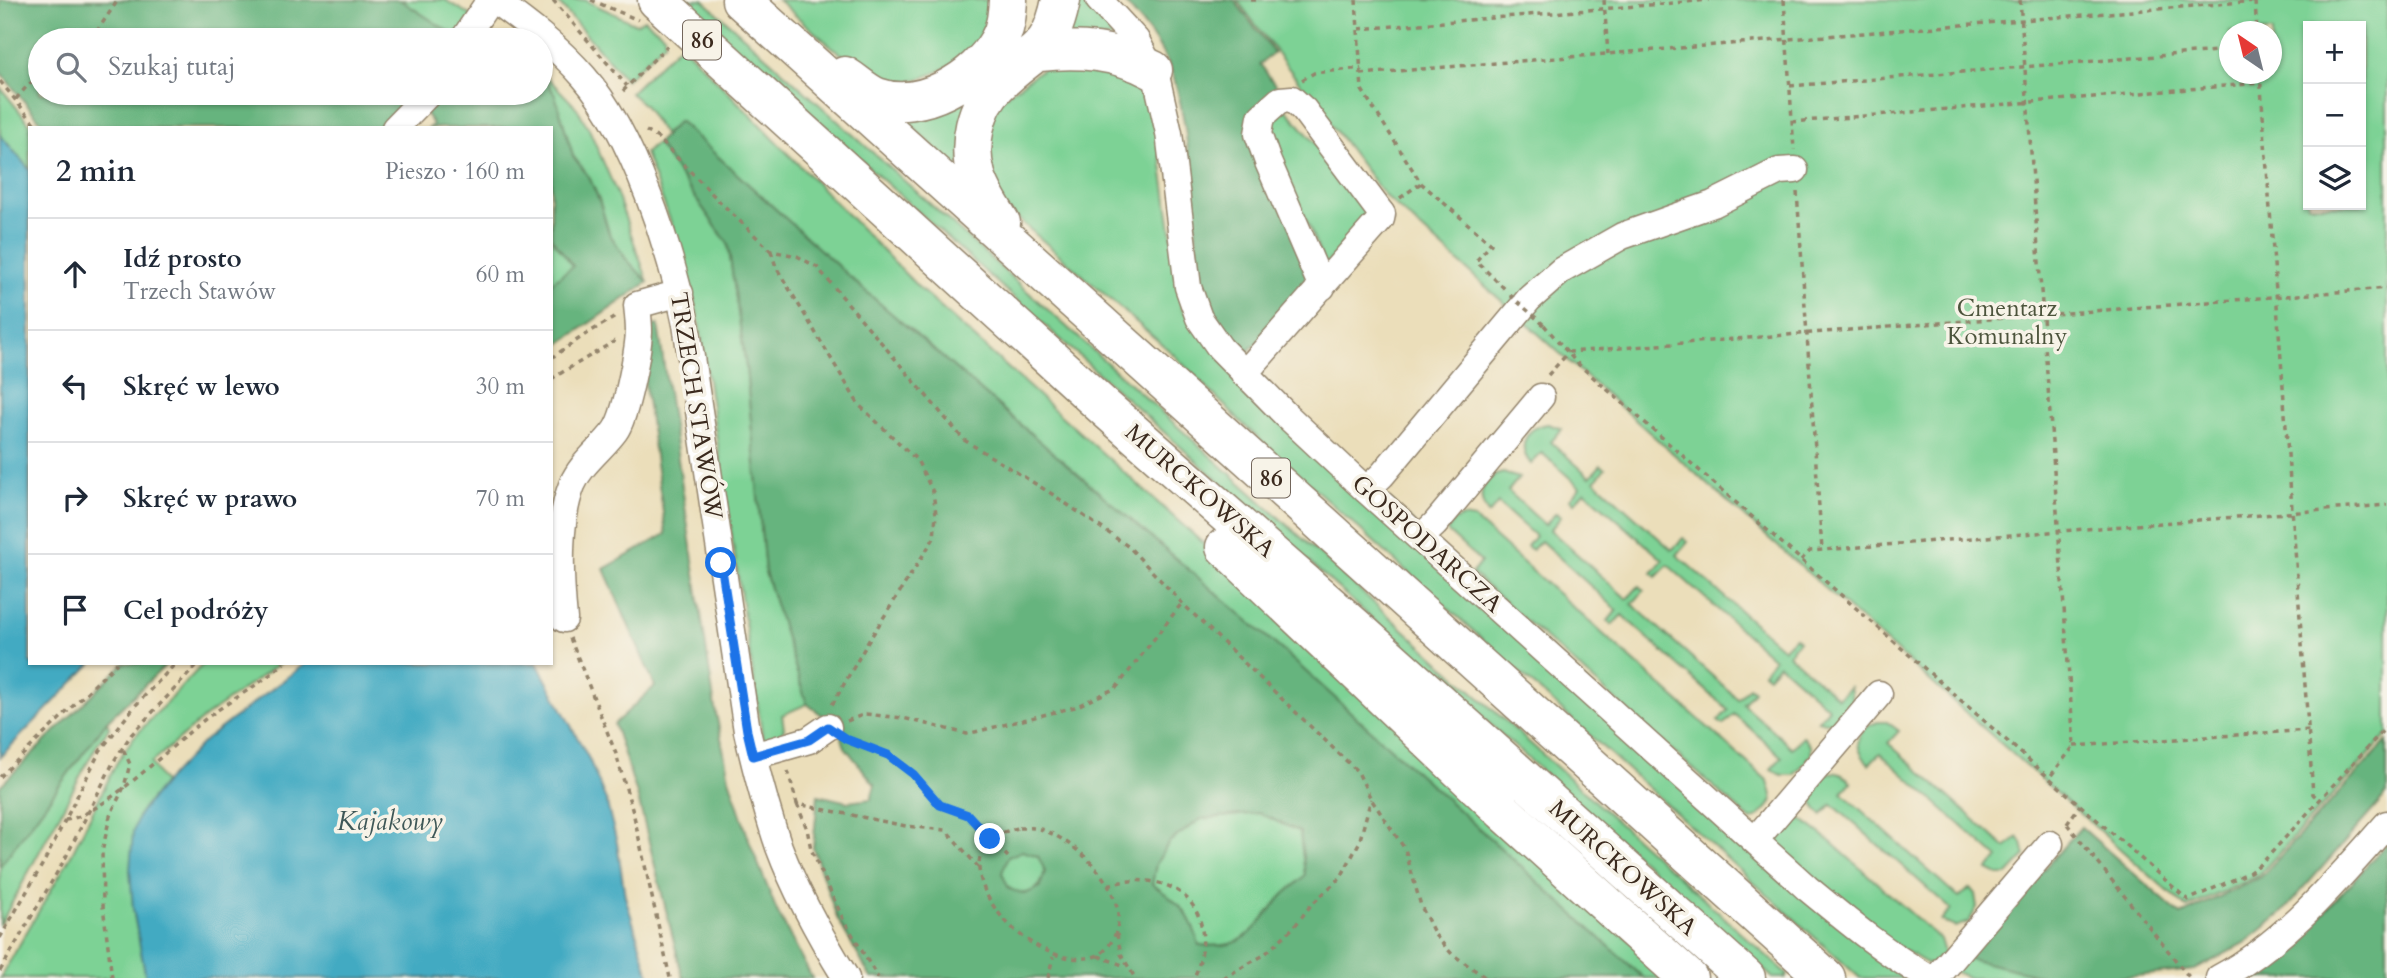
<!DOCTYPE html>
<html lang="pl">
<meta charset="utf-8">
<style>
:root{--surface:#fff;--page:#f2f2f3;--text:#1f2937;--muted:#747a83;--line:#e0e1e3}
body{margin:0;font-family:Cardo,serif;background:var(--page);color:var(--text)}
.controls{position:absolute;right:21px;top:21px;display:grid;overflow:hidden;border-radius:0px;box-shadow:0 2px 5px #0004}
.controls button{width:63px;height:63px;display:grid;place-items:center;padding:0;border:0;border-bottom:2px solid var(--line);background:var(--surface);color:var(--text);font:35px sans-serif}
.compass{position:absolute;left:2219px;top:21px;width:63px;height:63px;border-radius:50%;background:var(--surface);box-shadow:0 2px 5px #0004;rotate:325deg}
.stop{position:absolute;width:21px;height:21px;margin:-16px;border:5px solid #1a73e8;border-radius:50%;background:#fff}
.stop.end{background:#1a73e8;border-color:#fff;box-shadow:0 2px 7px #0008}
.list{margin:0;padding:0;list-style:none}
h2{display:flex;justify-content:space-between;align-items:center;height:91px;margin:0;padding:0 28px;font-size:30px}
h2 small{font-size:23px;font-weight:400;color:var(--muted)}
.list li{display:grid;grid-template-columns:46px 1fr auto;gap:21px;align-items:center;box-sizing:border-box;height:112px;padding:0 28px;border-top:2px solid var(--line)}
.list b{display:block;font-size:26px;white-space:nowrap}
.list p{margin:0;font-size:23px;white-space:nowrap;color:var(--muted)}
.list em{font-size:23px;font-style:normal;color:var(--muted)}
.icon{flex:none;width:38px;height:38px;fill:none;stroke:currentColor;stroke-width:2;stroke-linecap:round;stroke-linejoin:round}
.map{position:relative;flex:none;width:2387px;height:978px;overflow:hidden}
.search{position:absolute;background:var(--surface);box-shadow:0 2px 5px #0004;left:28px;top:28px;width:525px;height:77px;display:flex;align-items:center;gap:18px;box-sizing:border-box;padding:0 24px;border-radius:38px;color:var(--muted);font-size:26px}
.panel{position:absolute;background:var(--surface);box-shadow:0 2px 5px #0004;left:28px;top:126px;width:525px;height:539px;border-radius:0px}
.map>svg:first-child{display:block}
.green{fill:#7dd295;stroke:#5c7e5a;stroke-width:2;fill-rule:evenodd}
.forest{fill:#66b47e;stroke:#506f4e;stroke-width:2;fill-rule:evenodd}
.water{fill:#43aac2;stroke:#3f6a70;stroke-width:2}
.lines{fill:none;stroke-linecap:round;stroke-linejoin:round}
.minor-casing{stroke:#93846c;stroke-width:29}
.highway-casing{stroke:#93846c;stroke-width:41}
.path{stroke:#93846c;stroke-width:3.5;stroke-dasharray:5 5;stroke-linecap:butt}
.minor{stroke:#fff;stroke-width:26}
.highway{stroke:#fff;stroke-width:38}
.path-bridge{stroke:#93846c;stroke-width:3.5;stroke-dasharray:5 5;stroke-linecap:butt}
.route{stroke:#1a73e8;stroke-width:9}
.labels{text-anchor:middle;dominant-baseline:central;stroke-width:7;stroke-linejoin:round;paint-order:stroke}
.shield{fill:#f7f3e8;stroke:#73665b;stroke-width:2}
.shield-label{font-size:23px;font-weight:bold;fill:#3b2a1e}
.park-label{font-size:24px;fill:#4c543c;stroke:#f7f3e8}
.street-label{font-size:24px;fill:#3b2a1e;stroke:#f7f3e8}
.water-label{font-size:26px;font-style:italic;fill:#3e5757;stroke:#f7f3e8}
</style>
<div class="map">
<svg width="2387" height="978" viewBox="0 0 2387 978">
<rect width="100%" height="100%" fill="#f7f3e8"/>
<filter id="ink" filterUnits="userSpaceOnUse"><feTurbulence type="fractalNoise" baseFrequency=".0143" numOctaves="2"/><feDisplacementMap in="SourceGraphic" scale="14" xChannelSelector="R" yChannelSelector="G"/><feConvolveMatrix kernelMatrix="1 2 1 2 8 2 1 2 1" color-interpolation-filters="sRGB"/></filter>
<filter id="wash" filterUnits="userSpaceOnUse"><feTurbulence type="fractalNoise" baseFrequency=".00686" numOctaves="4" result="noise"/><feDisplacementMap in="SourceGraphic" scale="28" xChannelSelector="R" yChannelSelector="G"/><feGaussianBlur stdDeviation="1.57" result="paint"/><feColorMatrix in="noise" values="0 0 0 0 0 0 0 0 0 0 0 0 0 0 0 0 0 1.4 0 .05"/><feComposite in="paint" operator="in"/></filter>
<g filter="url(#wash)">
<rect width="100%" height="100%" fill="#ebdeba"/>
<path class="green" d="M400 0H445L472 16 457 37Z
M556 0H585L636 24 644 19 664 35 665 42 626 80Z
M682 0H703L1788 975 1785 978H1773Z
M778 0H992C990 24 976 51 955 63 939 72 917 82 898 82 861 80 807 24 778 0Z
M1072 0H1081L1101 19 1116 38 1058 40Z
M1237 0H2387V735L2258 876 2187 908 1564 357 1385 196ZM2308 26H2361V205H2308ZM2230 32H2272V74H2230Z
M681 44 921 290 1284 616 1670 978H1644L1282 650 863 289 679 121 664 135 644 105 630 93Z
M1055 60 1136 78 1149 97 1155 115 1182 309 1907 978H1860L1246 427 1173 354 1003 206 988 170 992 105Z
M541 71 577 108 589 129 615 189 648 282 626 259 609 233 599 199 589 177 573 156 555 95Z
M979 84 958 169 896 112Z
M0 87 33 128H30V170L0 135Z
M1286 109 1372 210 1325 266 1267 125Z
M657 143 728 244 746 367 765 572 807 704 782 715 784 728 781 735 763 740 698 315 673 228 645 153Z
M551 237 573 266 551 283Z
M1548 424 1562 429 1551 442 1590 477 1601 465 1605 468 1595 481 1672 550 1683 538 1688 542 1677 555 1783 649 1795 637 1799 641 1788 654 1838 698 1850 687 1853 707 1839 723 1818 721 1829 708 1779 664 1768 676 1763 672 1774 659 1668 565 1656 577 1652 573 1663 560 1585 491 1574 503 1570 499 1580 487 1542 453 1531 464C1516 446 1526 427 1548 424Z
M1503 473 1519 478 1508 491 1545 525 1556 513 1561 517 1550 530 1627 599 1639 586 1644 591 1632 604 1738 699 1749 687 1754 691 1743 704 1792 748 1803 736 1811 747V755L1794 775H1782L1771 769 1782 757 1734 714 1723 725 1718 721 1728 710 1622 615 1612 625 1608 621 1617 610 1541 541 1532 550 1527 546 1535 536 1498 503 1489 514C1475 498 1482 477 1503 473Z
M1463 517 1474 519 1768 781C1769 787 1773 794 1772 799 1770 808 1758 818 1751 820L1472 573 1481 562 1447 531 1453 521Z
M204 663H280L206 716 151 763 164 783 139 814 133 909 146 978H0L69 859 116 764 133 738Z
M107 721 109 728 98 743 0 925V866Z
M1878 722H1887L1899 731 1888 743 2006 848 2018 837 2022 843 2025 856 2007 875H1998L1988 870 1998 858 1880 753 1869 764C1853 747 1854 730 1878 722Z
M1827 773C1837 771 1845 775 1851 782L1842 793 1959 898 1970 888 1975 894 1977 907 1969 922 1955 927 1941 921 1951 909 1832 804 1822 815C1815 809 1811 803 1811 793Z
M1259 813 1300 832 1305 875C1298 884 1289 889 1281 898 1251 929 1250 950 1199 945 1189 908 1181 907 1152 884L1156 864 1169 842 1201 819Z
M1788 818 1801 819 1824 836 1940 939 1944 953 1930 965 1890 942 1776 844 1775 834Z
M1002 872a21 21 0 1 1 42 0a21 21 0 1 1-42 0Z
M1965 958 2051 978H1969L1953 971Z"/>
<path class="forest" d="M0 0H400L457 37 455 40H40V93H422L383 128H46L0 72Z
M1122 0H1234L1274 53 1260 64 1278 89 1254 114 1308 281 1295 296 1293 313 1246 353C1226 340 1207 299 1201 276 1197 259 1197 240 1195 223 1191 177 1188 130 1176 85 1167 52 1145 24 1122 0Z
M541 73 555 95 573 156 589 177 599 200 609 233 626 259 648 282 551 350V283L573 266 551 237V128H429L433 124 423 110 436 93H541Z
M679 121 863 289 1282 650 1644 978H871L837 918 813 848 818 795 848 802 871 799 875 785 845 747 837 726 807 704 765 572 746 367 728 244 657 143ZM1259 813 1300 832 1305 875C1298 884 1289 889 1281 898 1251 929 1250 950 1199 945 1190 911 1180 904 1152 884L1156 864 1169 842 1201 819ZM1022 851 1038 856 1045 871 1040 887 1025 894 1009 889 1002 873 1008 857Z
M658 325 715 708 729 778 750 843 777 911 812 978H683L637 794 614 724 655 686 604 569 666 534 644 378 652 326Z
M124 663H168L107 721 0 866V786Z
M2387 741V794L2281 914 2245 943 2195 970 2115 978H2051L1965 958 2081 827 2181 915 2261 877Z
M2387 843V978H2241L2298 941Z"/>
<path class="water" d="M0 135 30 170V663H92L0 757Z
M306 663H537L589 759 606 800 617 843 625 896 650 978H146L133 909 130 870 133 832 139 814 164 783 205 740Z"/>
</g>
<g filter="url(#ink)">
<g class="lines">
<g class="minor-casing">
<path id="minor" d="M494 0C526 23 558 47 584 77 633 133 671 251 686 324L747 731C756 770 766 809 779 847 796 893 820 936 846 978
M1099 0 1136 40 1157 80 1169 133 1188 287 1199 318 1220 348 1286 415 1366 490 1807 888C1846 920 1884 952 1929 978
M463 40 490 0
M395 128 429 93
M1244 374 1381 219 1382 214 1378 209 1304 110 1292 99 1280 100 1261 117 1258 134 1268 162 1322 287
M1366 490 1382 475 1529 299 1562 270 1622 236 1713 204 1779 171 1795 170
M1420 538 1435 524 1541 397
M564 619C560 579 557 523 572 485 581 463 601 450 615 431 626 416 638 352 639 332 639 323 638 314 637 305L680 293
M753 756 809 740 828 727
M1755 840 1879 694
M1936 978 2050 844
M2219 978C2287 941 2336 881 2387 824"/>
</g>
<g class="highway-casing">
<path id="highway" d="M657 0 1105 408 1357 629 1746 978
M741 0 1826 978
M1039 52C1079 48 1116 50 1153 70
M845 76C855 82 866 93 877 97 920 113 977 79 998 42 1006 29 1007 15 1008 0
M1001 223C992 208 981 192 976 175 967 144 975 106 998 84 1033 49 1050 55 1061 0
M1225 547 1503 811 1688 978"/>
</g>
<path class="path" d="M553 0 627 86
M591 0 638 20
M1251 0H1258
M1356 0 1362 90 1421 183 1491 244 1476 261 1507 291
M1604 0 1608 54
M1784 0 1794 150
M2020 0 2074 746 2049 778
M2255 2 2257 32
M1359 29 1709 0
M91 40 118 0
M1361 74 2255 1
M2260 74 2313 794 2319 800
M1302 80 1314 73 1361 68
M0 81 38 128
M1790 86 2230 50
M623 91 667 46
M16 99 28 85 40 76
M1792 122 2261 83
M646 131 658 138 721 203 771 251 797 256 817 267 964 440 1052 494 1129 547 1182 603 1358 772 1371 799 1405 849 1421 906 1435 935 1452 954 1486 978
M1797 192 1822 550
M1400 198 1421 183
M771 251 776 267 859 405 917 460 933 492 936 514 934 538 868 642 831 707
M1544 325 1576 362 2188 900 2250 872 2263 862 2387 726
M551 358 586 334 617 316
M1548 375 1569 352 2387 288
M551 379 615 341
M1801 560 1810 551 2387 505
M570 638 616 754 634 816 670 978
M847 721 865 714 903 718 967 734 1075 707 1116 688 1182 603
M847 739 889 755 913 774 940 805 968 815 1008 857
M2074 746 2309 730
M788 771 797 804 906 826 946 830 979 868
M0 777 117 663
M797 804 807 829 811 849 843 919 878 978
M65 820C101 817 173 744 204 720 230 700 260 685 284 663
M2067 824 2189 977 2187 978
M2067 824 2080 805
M1019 828C1026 828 1034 827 1040 829 1077 840 1134 895 1114 937 1110 945 1105 952 1096 956 1025 978 921 846 1019 828Z
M1108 885C1176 866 1223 910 1194 978
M1117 934 1121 954 1135 978
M0 938 45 860 100 751 134 707 176 663
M1098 956 1125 966
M0 971 66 857 114 761 131 735 199 663
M112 978 103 906 102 852 110 816 124 787 130 764 123 749
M1048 978 1053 957
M1223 978 1264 955 1294 927 1311 905 1341 877 1359 843 1371 799"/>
<use href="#minor" class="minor"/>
<use href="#highway" class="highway"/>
<path class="path-bridge" d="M1510 295 1544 325"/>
</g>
</g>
<g class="lines" filter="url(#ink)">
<path class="route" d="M721 563 747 731 753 756 809 740 828 727 846 739 888 755 913 774 940 805 968 815 990 839"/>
</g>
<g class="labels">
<g class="shield">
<rect x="683" y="20.5" width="38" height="39" rx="5"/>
<rect x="1252" y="458.5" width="38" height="39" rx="5"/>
</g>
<g class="shield-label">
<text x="702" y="40">86</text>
<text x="1271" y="478">86</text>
</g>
<g class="park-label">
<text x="2007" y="308">Cmentarz<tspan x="2007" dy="28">Komunalny</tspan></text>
</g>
<g class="street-label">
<text transform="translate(696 406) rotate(81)">TRZECH STAWÓW</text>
<text transform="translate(1200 491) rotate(41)">MURCKOWSKA</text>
<text transform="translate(1427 544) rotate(42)">GOSPODARCZA</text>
<text transform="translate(1623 868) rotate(42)">MURCKOWSKA</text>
</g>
<g class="water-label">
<text x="390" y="821">Kajakowy</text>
</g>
</g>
</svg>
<div class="controls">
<button>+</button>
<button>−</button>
<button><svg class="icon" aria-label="layers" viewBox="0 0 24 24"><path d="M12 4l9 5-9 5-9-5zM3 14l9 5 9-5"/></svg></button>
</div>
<svg class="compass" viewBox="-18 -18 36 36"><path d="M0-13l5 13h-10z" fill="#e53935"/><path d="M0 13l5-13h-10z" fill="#747a83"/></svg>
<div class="stop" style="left:721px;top:563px"></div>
<div class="stop end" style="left:990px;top:839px"></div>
<div class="search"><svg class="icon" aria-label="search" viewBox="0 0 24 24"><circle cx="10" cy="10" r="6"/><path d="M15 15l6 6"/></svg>Szukaj tutaj</div>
<section class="panel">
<h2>2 min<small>Pieszo · 160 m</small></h2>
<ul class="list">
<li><svg class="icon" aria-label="ahead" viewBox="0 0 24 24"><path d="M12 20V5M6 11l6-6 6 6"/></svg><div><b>Idź prosto</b><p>Trzech Stawów</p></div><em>60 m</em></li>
<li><svg class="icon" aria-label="left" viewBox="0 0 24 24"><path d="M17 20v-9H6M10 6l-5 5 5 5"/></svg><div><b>Skręć w lewo</b></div><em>30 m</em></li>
<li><svg class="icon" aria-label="right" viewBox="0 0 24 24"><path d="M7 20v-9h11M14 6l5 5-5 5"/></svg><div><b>Skręć w prawo</b></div><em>70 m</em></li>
<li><svg class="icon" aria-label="arrive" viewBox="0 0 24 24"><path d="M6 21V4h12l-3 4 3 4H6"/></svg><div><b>Cel podróży</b></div></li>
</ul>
</section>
</div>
